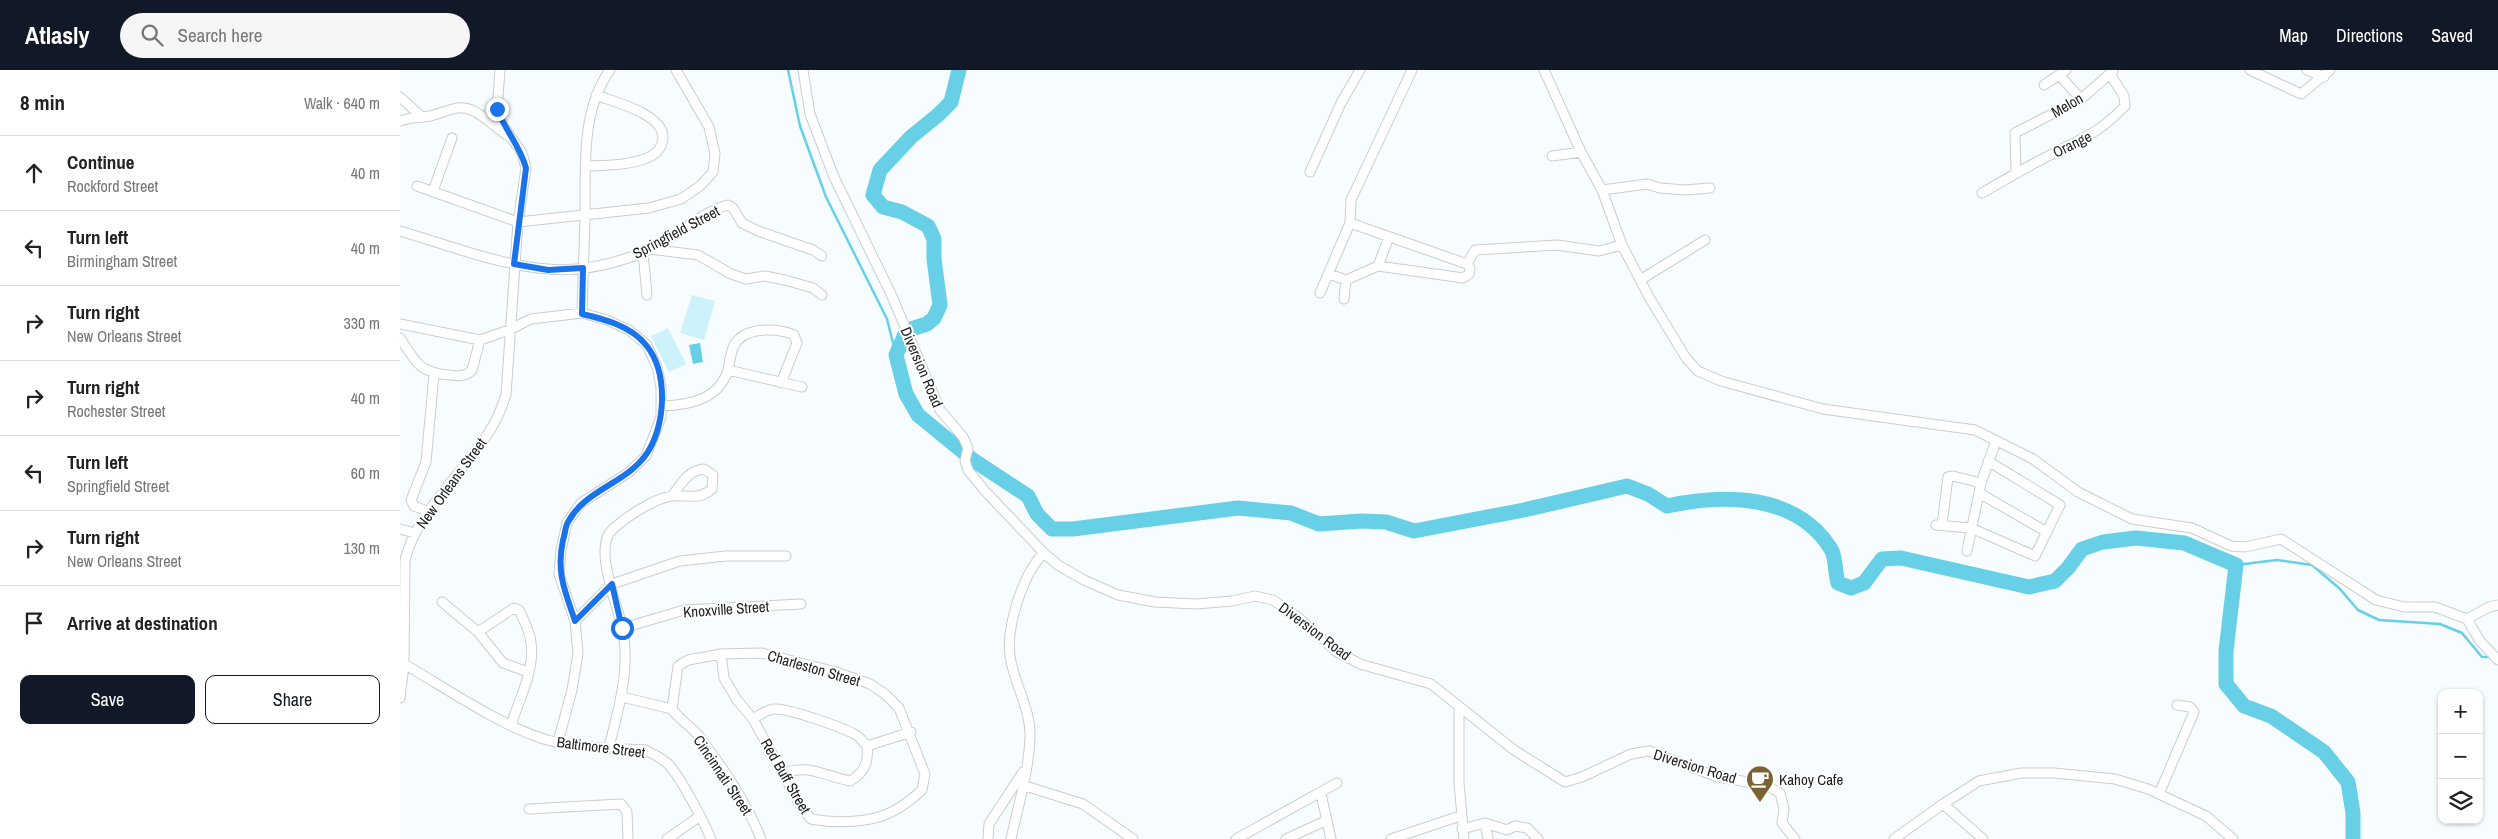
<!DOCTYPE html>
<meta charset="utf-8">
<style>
:root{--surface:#fff;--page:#f6f6f6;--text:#222;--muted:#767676;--line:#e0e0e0;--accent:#111827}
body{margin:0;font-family:"Archivo Narrow",sans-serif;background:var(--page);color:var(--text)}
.controls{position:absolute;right:15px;bottom:15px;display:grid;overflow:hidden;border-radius:10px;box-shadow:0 1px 4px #0004}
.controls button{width:45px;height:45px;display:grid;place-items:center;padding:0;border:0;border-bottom:1px solid var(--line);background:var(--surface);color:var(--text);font:25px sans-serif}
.stop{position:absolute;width:15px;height:15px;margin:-11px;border:4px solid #1a73e8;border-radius:50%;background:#fff}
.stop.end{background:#1a73e8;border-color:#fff;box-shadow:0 1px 5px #0008}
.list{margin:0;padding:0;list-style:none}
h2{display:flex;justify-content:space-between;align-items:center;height:65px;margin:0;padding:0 20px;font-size:21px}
h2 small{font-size:16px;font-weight:400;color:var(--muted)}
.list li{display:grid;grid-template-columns:32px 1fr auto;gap:15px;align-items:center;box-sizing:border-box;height:75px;padding:0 20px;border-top:1px solid var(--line)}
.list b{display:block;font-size:19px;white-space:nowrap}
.list p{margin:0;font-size:16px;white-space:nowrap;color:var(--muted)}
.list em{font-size:16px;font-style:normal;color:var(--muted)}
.actions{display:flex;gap:10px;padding:15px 20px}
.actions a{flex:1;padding:11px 0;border:1px solid var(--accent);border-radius:10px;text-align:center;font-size:18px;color:var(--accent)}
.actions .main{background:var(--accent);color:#fff}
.icon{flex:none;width:28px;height:28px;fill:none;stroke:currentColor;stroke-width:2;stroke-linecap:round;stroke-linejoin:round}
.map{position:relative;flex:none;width:2098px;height:769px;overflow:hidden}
header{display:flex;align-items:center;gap:30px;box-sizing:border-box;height:70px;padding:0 25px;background:var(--accent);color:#fff}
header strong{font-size:24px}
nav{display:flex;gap:28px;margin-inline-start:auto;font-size:18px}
.search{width:350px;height:45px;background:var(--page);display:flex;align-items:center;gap:12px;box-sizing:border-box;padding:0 18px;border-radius:28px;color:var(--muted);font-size:19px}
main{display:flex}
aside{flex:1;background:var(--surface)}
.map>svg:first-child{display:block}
.green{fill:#ccf2fb}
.water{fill:#67d0e6}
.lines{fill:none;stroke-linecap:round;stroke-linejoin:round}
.stream{stroke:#67d0e6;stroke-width:2.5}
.river{stroke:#67d0e6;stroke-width:15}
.minor-casing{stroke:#c9ced0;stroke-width:11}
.minor{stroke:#fff;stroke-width:9}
.route{stroke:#1a73e8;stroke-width:6}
.labels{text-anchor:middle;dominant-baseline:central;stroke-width:4;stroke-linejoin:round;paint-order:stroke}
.street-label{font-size:15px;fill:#1c1e1e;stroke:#fff}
.poi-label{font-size:15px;fill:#1c1e1e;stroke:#fff;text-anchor:start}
</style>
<header>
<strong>Atlasly</strong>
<div class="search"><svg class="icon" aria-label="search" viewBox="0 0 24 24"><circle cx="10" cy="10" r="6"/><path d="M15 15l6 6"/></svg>Search here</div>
<nav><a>Map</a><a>Directions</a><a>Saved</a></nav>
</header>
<main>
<aside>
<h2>8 min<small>Walk · 640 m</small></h2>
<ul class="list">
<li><svg class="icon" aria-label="ahead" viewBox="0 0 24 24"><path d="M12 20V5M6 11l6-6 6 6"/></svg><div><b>Continue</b><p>Rockford Street</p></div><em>40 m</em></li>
<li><svg class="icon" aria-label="left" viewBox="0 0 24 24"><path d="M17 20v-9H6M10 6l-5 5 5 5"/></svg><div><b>Turn left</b><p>Birmingham Street</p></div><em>40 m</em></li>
<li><svg class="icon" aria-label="right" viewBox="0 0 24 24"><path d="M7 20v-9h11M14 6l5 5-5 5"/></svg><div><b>Turn right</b><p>New Orleans Street</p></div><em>330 m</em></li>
<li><svg class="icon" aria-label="right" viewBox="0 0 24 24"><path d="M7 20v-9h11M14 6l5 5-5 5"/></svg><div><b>Turn right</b><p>Rochester Street</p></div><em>40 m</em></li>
<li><svg class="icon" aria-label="left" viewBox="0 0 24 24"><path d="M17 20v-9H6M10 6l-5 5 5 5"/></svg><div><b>Turn left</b><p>Springfield Street</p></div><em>60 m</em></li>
<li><svg class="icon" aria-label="right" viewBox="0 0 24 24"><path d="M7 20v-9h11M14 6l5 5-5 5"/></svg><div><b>Turn right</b><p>New Orleans Street</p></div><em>130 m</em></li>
<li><svg class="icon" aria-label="arrive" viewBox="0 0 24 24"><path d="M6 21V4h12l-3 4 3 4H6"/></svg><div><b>Arrive at destination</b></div></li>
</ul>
<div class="actions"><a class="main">Save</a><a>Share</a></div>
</aside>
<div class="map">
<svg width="2098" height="769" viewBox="0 0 2098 769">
<rect width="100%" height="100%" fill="#f7fcfe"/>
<path class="green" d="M292 225 315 231 304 270 280 263Z
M268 258 286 294 269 302 251 266Z"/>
<path class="water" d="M300 273 303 292 293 294 289 275Z"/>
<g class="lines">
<path class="stream" d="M388 0 400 56 426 127 487 249 496 285
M1836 495 1877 490 1912 495 1940 519 1958 540 1979 550 2040 554 2062 563 2082 587H2092"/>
<path class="river" d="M511 259 527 254 534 248 540 235 534 189V169L528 156 502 142 483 137 473 125 480 100 511 67 538 45 551 32 559 0
M506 262 496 285 506 324 518 345 573 390 628 426 637 444 652 459H673L838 438 891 443 919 454 961 451 986 452 1014 461 1124 440 1227 416 1248 424 1267 436C1324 424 1396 423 1431 479 1436 487 1435 503 1438 513L1451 518 1464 513 1482 489 1501 488 1629 517 1655 511 1668 498 1682 479 1703 472 1736 468 1784 473 1836 495 1826 581V614L1844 636 1871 646 1924 682 1948 712 1953 743V769"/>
<g class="minor-casing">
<path id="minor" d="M403 0 410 44 434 107 491 224 540 340 563 367 568 378 565 391 568 400 585 421 644 483 658 495 684 510 718 525 755 532 796 534 832 531 855 526 873 530 899 548 937 582 960 594 1031 614 1114 680 1165 712 1182 707 1231 684 1249 681 1318 707 1366 715 1380 723 1384 739 1382 753 1395 769
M1144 0 1181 82 1202 120 1222 175 1249 227 1286 288 1298 301 1321 311 1423 339 1575 360 1633 389 1678 422 1732 449 1792 458 1831 476 1845 477 1881 469 1976 530 2004 537H2035L2067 549 2089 537 2098 535
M1850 0 1901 24 1930 0
M1907 0 1924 7
M1659 5 1681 29
M1644 15 1666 0
M0 27 22 47
M0 51C10 47 20 48 30 46 38 44 45 41 53 39 75 32 92 57 110 67
M1152 86 1181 82
M185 96C206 95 234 96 253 85 259 81 262 76 263 69 265 44 214 32 196 25
M910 102 941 33 960 0
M1616 103 1615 63 1681 29 1713 1
M17 116 118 152 249 138 281 129 300 116 313 102 315 84 309 57 276 0
M1202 120 1247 114 1260 118 1285 120 1310 118
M33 121 52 68
M1582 123C1606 109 1630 95 1654 83 1686 66 1699 63 1725 36L1724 26 1710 4
M950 153 951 130 1012 0
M0 161C48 175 98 195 148 199 178 202 213 194 242 183 272 172 297 143 328 135L333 138 342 153 358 161 413 180 422 186
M250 179 298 185 331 204 346 209 365 206 385 210 413 218 422 225
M243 183 247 225
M1067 194 1075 180 1157 175 1199 181 1222 175
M978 196 989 167
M1240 210 1305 170
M920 223 950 153 1067 194 1070 198 1069 204 1063 208 978 196 946 210 929 204
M944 229 946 210
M182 243C183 212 184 180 185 148 186 99 180 42 210 0
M0 254 80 270 109 260 131 249 182 243 207 250 229 260 247 275 257 297 261 317V347L246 386 228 403 181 433 167 453 161 480 159 504 175 551 178 583 172 620 158 672
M0 268C16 292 19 303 50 305 59 306 65 307 72 300L80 270
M328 300C330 291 331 276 338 270 350 257 380 258 394 265L397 273 381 313
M262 336C291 335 319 329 328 300L402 317
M1579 423 1647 462
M29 442 14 436 11 430 26 392 34 304
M1536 455 1571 458 1635 486 1660 435 1588 391
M1542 455 1548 407 1553 406 1581 413
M0 459 15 463
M1567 481 1581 413 1596 371
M42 532 78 562
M2067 549 2080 571 2098 590
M175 551 212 514 280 491 326 486H386
M223 558 284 540 401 534
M4 594C44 617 95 652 138 667 171 679 211 678 245 680 253 684 262 688 268 694 280 706 304 752 311 769
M222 627 272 639C279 650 291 656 299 666 323 698 346 731 361 769
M0 628 4 594 5 490C17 439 72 396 96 350 100 342 103 333 106 325L118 152 126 98 122 83 104 57 97 39 100 0
M1059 636V713L1064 769
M272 639 278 596 288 590 321 584 362 583 436 602 470 614 485 624 499 638 525 704 522 720C511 730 497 741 482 746 461 753 433 753 411 749L402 738 353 649 337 630 324 608 321 584
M353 649C359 645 366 640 374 639 388 638 442 657 456 665 460 667 463 672 467 676 469 693 464 703 450 711 424 706 410 694 383 703
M111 655C119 630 135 600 131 573 130 561 124 551 119 540L114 538 78 562 103 593 128 602
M467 676 511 662
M209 677C219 637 232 595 221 553 216 531 193 475 213 459 226 447 255 428 272 426 288 424 298 431 312 419L313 405 304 399C288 400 281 414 272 426
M622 715 683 734 733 769
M921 724 931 769
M1759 724 1794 642 1790 637 1777 635
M1543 734 1583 769
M129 739 221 734 227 742 228 769
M1085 753 1088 769
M1062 759 1085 753 1107 760 1115 756 1127 758 1138 769
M267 769 300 746
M588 769 589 754 623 702
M611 769C618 736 629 701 630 667 631 639 614 614 610 586 606 557 623 503 644 483
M836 769 937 713
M886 769 925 751
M991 769 1060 746
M1494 769 1543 734 1579 711 1621 703H1654L1715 709 1748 719 1806 746 1833 769"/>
</g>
<use href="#minor" class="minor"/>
</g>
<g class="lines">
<path class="route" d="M97 39C105 60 120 76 126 98L114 194 148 200 183 198 182 244C204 249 231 256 246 275 269 303 266 358 245 386 224 414 185 420 168 452 165 457 165 465 163 470 156 503 165 521 175 551L212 514 222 558"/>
</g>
<defs>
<g id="cafe-pin" transform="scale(1.4375)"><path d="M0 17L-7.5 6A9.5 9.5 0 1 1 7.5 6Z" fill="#7b6233" stroke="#fff"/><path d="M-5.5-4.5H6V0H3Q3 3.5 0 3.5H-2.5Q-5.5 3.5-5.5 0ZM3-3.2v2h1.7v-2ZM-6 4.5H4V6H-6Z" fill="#fff"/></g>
</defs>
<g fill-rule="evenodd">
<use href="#cafe-pin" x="1360" y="709"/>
</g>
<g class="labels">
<g class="street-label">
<text transform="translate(1667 35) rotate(-30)">Melon</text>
<text transform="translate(1672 74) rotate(-26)">Orange</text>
<text transform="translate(276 162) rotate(-28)">Springfield Street</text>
<text transform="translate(522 297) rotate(67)">Diversion Road</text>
<text transform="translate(51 413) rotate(-54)">New Orleans Street</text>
<text transform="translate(326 539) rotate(-4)">Knoxville Street</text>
<text transform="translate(915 561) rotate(37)">Diversion Road</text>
<text transform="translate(414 598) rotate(16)">Charleston Street</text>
<text transform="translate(201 677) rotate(7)">Baltimore Street</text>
<text transform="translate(1295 696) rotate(17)">Diversion Road</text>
<text transform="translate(323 705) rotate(56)">Cincinnati Street</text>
<text transform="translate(386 706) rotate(60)">Red Buff Street</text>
</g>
<g class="poi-label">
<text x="1379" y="709">Kahoy Cafe</text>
</g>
</g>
</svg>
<div class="controls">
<button>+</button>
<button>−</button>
<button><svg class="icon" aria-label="layers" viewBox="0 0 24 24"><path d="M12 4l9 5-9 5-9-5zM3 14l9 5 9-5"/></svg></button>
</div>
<div class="stop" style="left:222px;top:558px"></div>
<div class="stop end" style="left:97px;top:39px"></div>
</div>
</main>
